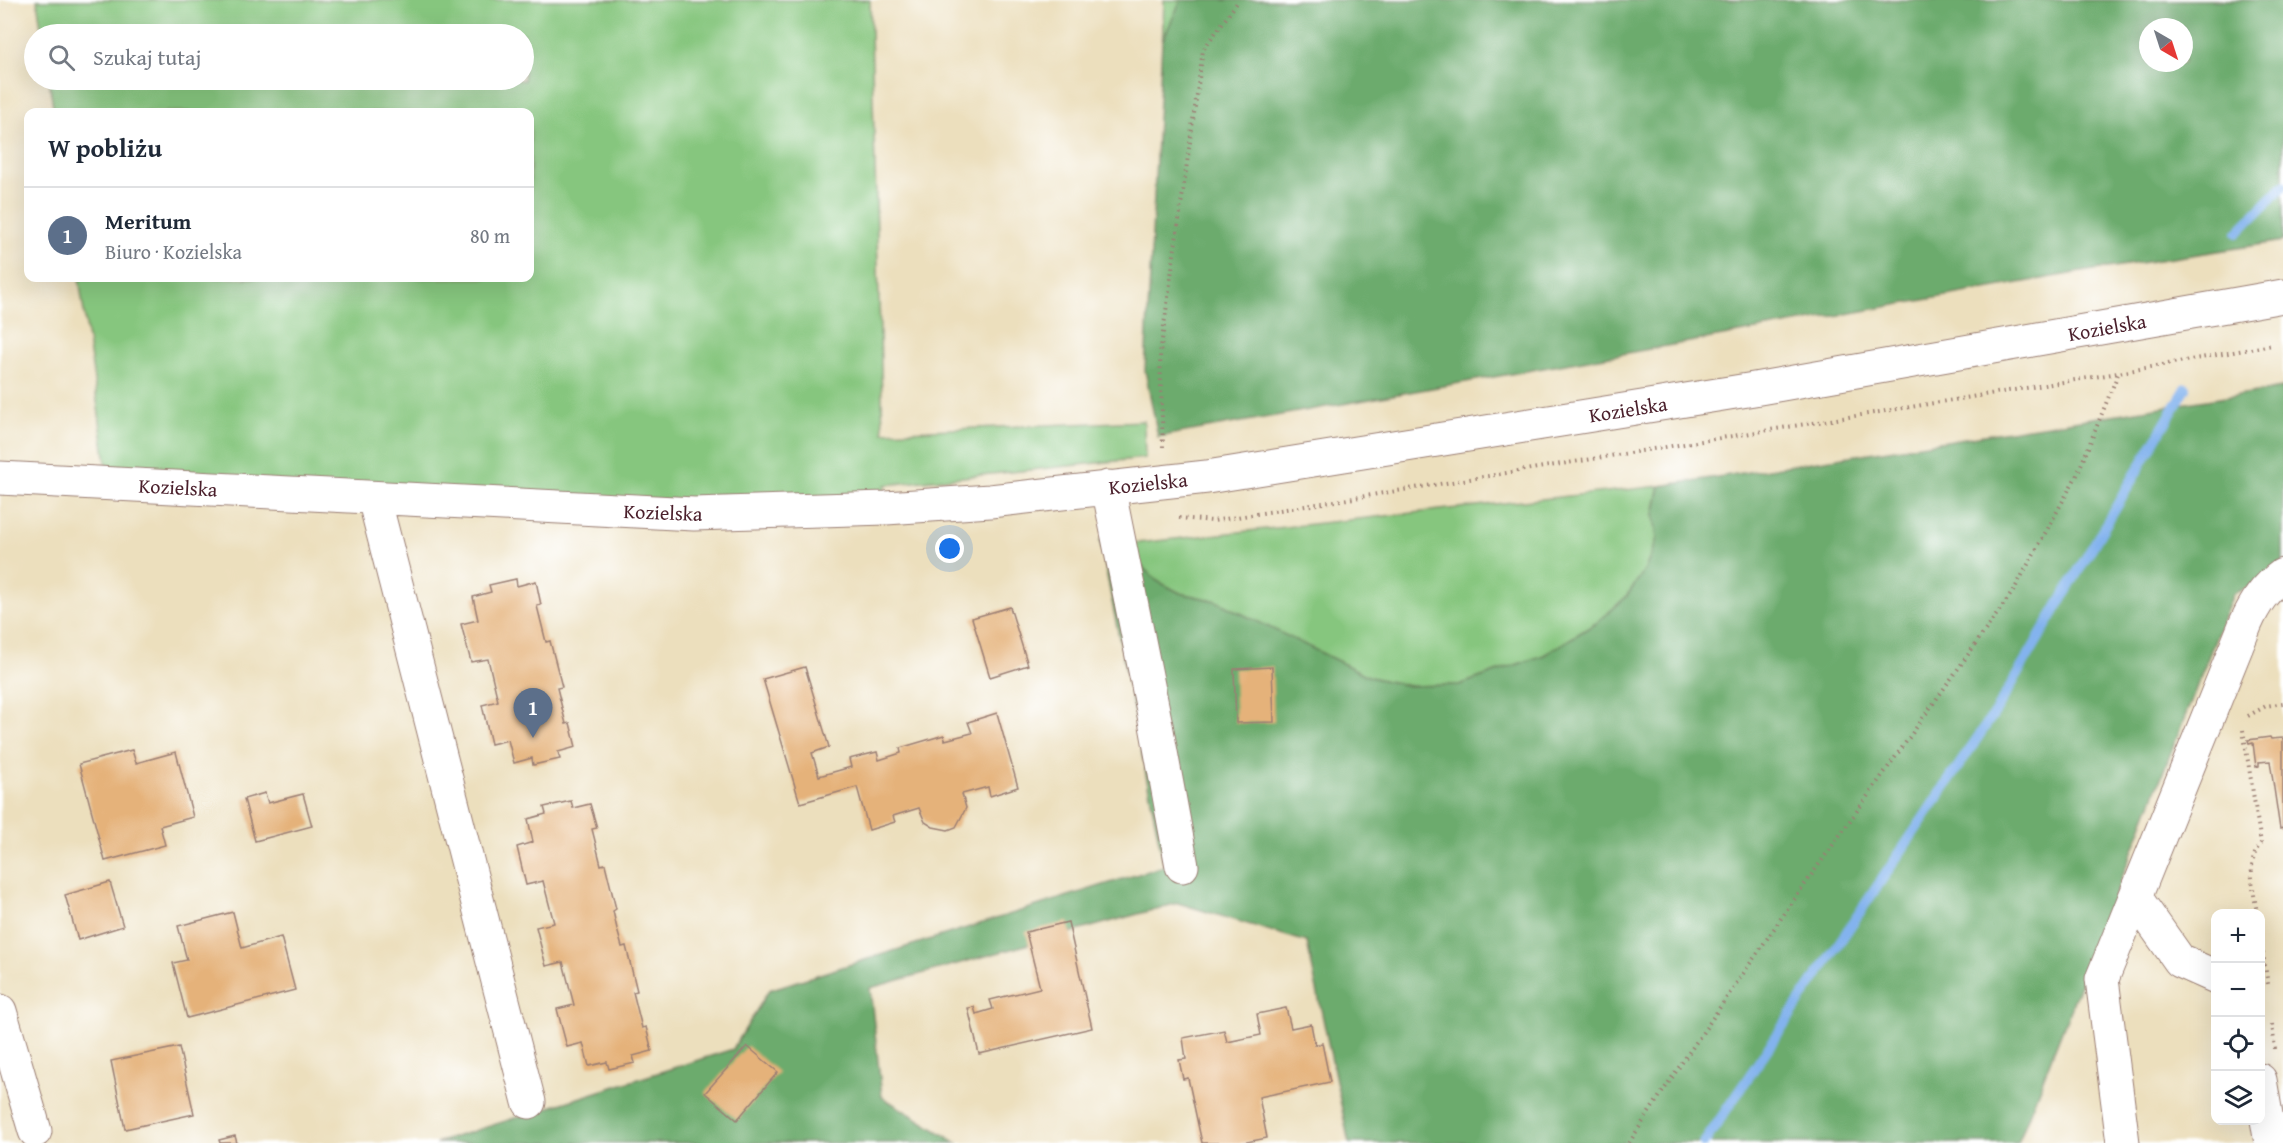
<!DOCTYPE html>
<html lang="pl">
<meta charset="utf-8">
<style>
:root{--surface:#fff;--page:#f2f2f3;--text:#1f2937;--muted:#747a83;--line:#e0e1e3;--accent:#0f766e}
body{margin:0;font-family:"Gentium Book Plus",serif;background:var(--page);color:var(--text)}
.controls{position:absolute;right:18px;bottom:18px;display:grid;overflow:hidden;border-radius:12px;box-shadow:0 6px 24px #0002}
.controls button{width:54px;height:54px;display:grid;place-items:center;padding:0;border:0;border-bottom:2px solid var(--line);background:var(--surface);color:var(--text);font:30px sans-serif}
.compass{position:absolute;left:2139px;top:18px;width:54px;height:54px;border-radius:50%;background:var(--surface);box-shadow:0 6px 24px #0002;rotate:141deg}
.you{position:absolute;left:950px;top:549px;width:21px;height:21px;margin:-15px;border:4px solid #fff;border-radius:50%;background:#1a73e8;box-shadow:0 0 0 9px #1a73e833}
.badge{display:grid;place-items:center;width:39px;height:39px;border-radius:50%;background:var(--accent);color:#fff;font-size:20px;font-weight:700}
.pin{position:absolute;translate:-50% -50px;filter:drop-shadow(0 2px 3px #0008)}
.pin::after{content:'';position:absolute;top:32px;width:21px;height:18px;background:inherit;clip-path:polygon(0 0,100% 0,50% 100%)}
.list{margin:0;padding:0;list-style:none}
h2{display:flex;justify-content:space-between;align-items:center;height:78px;margin:0;padding:0 24px;font-size:26px}
h2 small{font-size:20px;font-weight:400;color:var(--muted)}
.list li{display:grid;grid-template-columns:39px 1fr auto;gap:18px;align-items:center;box-sizing:border-box;height:96px;padding:0 24px;border-top:2px solid var(--line)}
.list b{display:block;font-size:22px;white-space:nowrap}
.list p{margin:0;font-size:20px;white-space:nowrap;color:var(--muted)}
.list em{font-size:20px;font-style:normal;color:var(--muted)}
.icon{flex:none;width:33px;height:33px;fill:none;stroke:currentColor;stroke-width:2;stroke-linecap:round;stroke-linejoin:round}
.map{position:relative;flex:none;width:2283px;height:1143px;overflow:hidden}
.search{position:absolute;background:var(--surface);box-shadow:0 6px 24px #0002;left:24px;top:24px;width:510px;height:66px;display:flex;align-items:center;gap:15px;box-sizing:border-box;padding:0 21px;border-radius:33px;color:var(--muted);font-size:22px}
.panel{position:absolute;background:var(--surface);box-shadow:0 6px 24px #0002;left:24px;top:108px;width:510px;height:174px;border-radius:12px}
.map>svg:first-child{display:block}
.green{fill:#86c67e;stroke:#687254;stroke-width:1.5}
.forest{fill:#6cab6d;stroke:#5b654c;stroke-width:1.5;fill-rule:evenodd}
.lines{fill:none;stroke-linecap:round;stroke-linejoin:round}
.stream{stroke:#83b3ee;stroke-width:10}
.building{fill:#e5b27a}
.minor-casing{stroke:#9b7f74;stroke-width:35}
.path{stroke:#9b7f74;stroke-width:4;stroke-dasharray:1.5 4.5;stroke-linecap:butt}
.minor{stroke:#fff;stroke-width:33}
.labels{text-anchor:middle;dominant-baseline:central;stroke-width:4.5;stroke-linejoin:round;paint-order:stroke}
.street-label{font-size:20px;fill:#4a1f2b;stroke:#fff}
</style>
<div class="map">
<svg width="2283" height="1143" viewBox="0 0 2283 1143">
<rect width="100%" height="100%" fill="#fff"/>
<filter id="ink" filterUnits="userSpaceOnUse"><feTurbulence type="fractalNoise" baseFrequency=".0167" numOctaves="2"/><feDisplacementMap in="SourceGraphic" scale="12" xChannelSelector="R" yChannelSelector="G"/><feConvolveMatrix kernelMatrix="1 2 1 2 8 2 1 2 1" color-interpolation-filters="sRGB"/></filter>
<filter id="wash" filterUnits="userSpaceOnUse"><feTurbulence type="fractalNoise" baseFrequency=".008" numOctaves="4" result="noise"/><feDisplacementMap in="SourceGraphic" scale="24" xChannelSelector="R" yChannelSelector="G"/><feGaussianBlur stdDeviation="1.35" result="paint"/><feColorMatrix in="noise" values="0 0 0 0 0 0 0 0 0 0 0 0 0 0 0 0 0 1.4 0 .05"/><feComposite in="paint" operator="in"/></filter>
<g filter="url(#wash)">
<rect width="100%" height="100%" fill="#ecdfbd"/>
<path class="green" d="M37 0H870L883 432 1144 421 1145 458 885 485 886 508 109 483 79 278H530V112H54L49 80H524V34H42Z
M1164 0H1182L1162 51Z
M1660 486 1654 515 1657 539 1645 570 1626 597 1598 622 1544 655 1459 685 1409 686 1370 677 1216 601 1180 593 1157 581 1119 545Z"/>
<path class="forest" d="M1181 0H2283V241L2081 272 1158 437 1145 370 1162 42ZM2148 27H2184V63H2148Z
M2283 388V571L2233 594 2018 1143H1349L1307 942 1178 903 870 988 882 1097 957 1143H436L733 1049 769 990 1164 866 1100 540 1119 545 1157 581 1180 593 1216 601 1370 677 1409 686 1459 685 1544 655 1598 622 1626 597 1645 570 1657 539 1654 515 1660 486Z"/>
<g class="lines">
<path class="stream" d="M2237 233 2283 186
M1704 1143 1997 709 2186 388"/>
</g>
<g id="blocks">
<path class="building" d="M516 579 517 586 536 581 541 605 537 606 546 642 550 641 562 687 557 688 566 724 570 723 576 747 558 752 560 759 533 765 532 758 514 763 508 740 491 744 482 705 498 701 488 659 471 662 461 624 478 620 473 597 491 592 489 585Z
M1010 607 1028 665 990 677 972 618Z
M805 667 829 747 812 753 819 776 851 767 849 759 877 752 879 760 901 753 900 748 944 735 945 740 972 733 968 722 997 713 1018 787 990 796 988 787 962 794 966 808 956 827 948 830 933 827 925 822 919 808 893 816 895 822 869 830 857 787 800 803 763 679Z
M1272 667 1274 722 1236 723 1234 669Z
M2270 737 2271 739 2283 738V828L2280 829 2270 761 2259 762V766L2256 767 2253 743 2249 744 2248 740Z
M132 750 136 763 176 752 193 817 160 826 165 845 105 861 79 764Z
M265 793 268 803 303 794 312 826 255 841 244 799Z
M571 801 573 808 590 804 597 828 592 829 601 865 605 864 616 909 613 911 617 929 622 947 626 946 637 991 633 992 642 1028 646 1027 652 1051 633 1056 635 1063 609 1069 607 1062 589 1066 583 1043 567 1047 557 1009 574 1005 563 962 546 966 536 927 554 923 543 881 526 885 517 847 533 842 528 819 546 814 544 807Z
M110 882 123 926 78 940 65 895Z
M233 912 242 948 281 937 295 990 187 1018 173 963 187 960 178 926Z
M1068 922 1092 1028 979 1054 968 1008 974 1007 976 1014 993 1009 990 1000 1040 988 1026 932Z
M1286 1008 1291 1028 1311 1024 1315 1045 1322 1043 1330 1082 1259 1097 1267 1138 1242 1143H1202L1188 1078 1183 1079 1179 1060 1186 1059 1183 1038 1224 1030 1227 1042 1261 1035 1257 1014Z
M747 1046 778 1072 737 1120 705 1093Z
M179 1047 194 1114 125 1129 111 1061Z
M235 1136 237 1143H220L219 1140Z"/>
</g>
</g>
<g filter="url(#ink)">
<use href="#blocks" fill-opacity="0" stroke="#9b7f74" stroke-width="1.5"/>
<g class="lines">
<g class="minor-casing">
<path id="minor" d="M0 478 694 514 886 508 990 501 1207 477 1754 389 2283 296
M1108 487 1156 725 1182 866
M374 498 529 1102
M2135 897 2180 961 2216 977
M0 1011 35 1131
M2260 1080 2271 1143
M2123 1143 2102 979 2246 623C2255 603 2265 588 2283 575"/>
</g>
<path class="path" d="M1163 447 1160 354 1203 50 1239 0
M1179 518 1213 521 2118 373 2272 345
M2248 716 2266 706 2283 703
M2243 730 2261 843C2245 863 2254 890 2257 914
M2260 935 2268 984
M2272 1024 2275 1049
M1629 1143 1677 1070 1793 901 2014 590 2077 475 2118 374"/>
<use href="#minor" class="minor"/>
</g>
</g>
<g class="labels">
<g class="street-label">
<text transform="translate(2107 327) rotate(-10)">Kozielska</text>
<text transform="translate(1628 409) rotate(-9)">Kozielska</text>
<text transform="translate(1148 483) rotate(-6)">Kozielska</text>
<text transform="translate(178 487) rotate(3)">Kozielska</text>
<text transform="translate(663 512) rotate(2)">Kozielska</text>
</g>
</g>
</svg>
<div class="controls">
<button>+</button>
<button>−</button>
<button><svg class="icon" aria-label="locate" viewBox="0 0 24 24"><circle cx="12" cy="12" r="6"/><path d="M12 2v4M12 18v4M2 12h4M18 12h4"/></svg></button>
<button><svg class="icon" aria-label="layers" viewBox="0 0 24 24"><path d="M12 4l9 5-9 5-9-5zM3 14l9 5 9-5"/></svg></button>
</div>
<svg class="compass" viewBox="-18 -18 36 36"><path d="M0-13l5 13h-10z" fill="#e53935"/><path d="M0 13l5-13h-10z" fill="#747a83"/></svg>
<div class="you"></div>
<div class="pin badge" style="left:533px;top:738px;background:#5c6f8a">1</div>
<div class="search"><svg class="icon" aria-label="search" viewBox="0 0 24 24"><circle cx="10" cy="10" r="6"/><path d="M15 15l6 6"/></svg>Szukaj tutaj</div>
<section class="panel">
<h2>W pobliżu<small></small></h2>
<ul class="list">
<li><span class="badge" style="background:#5c6f8a">1</span><div><b>Meritum</b><p>Biuro · Kozielska</p></div><em>80 m</em></li>
</ul>
</section>
</div>
